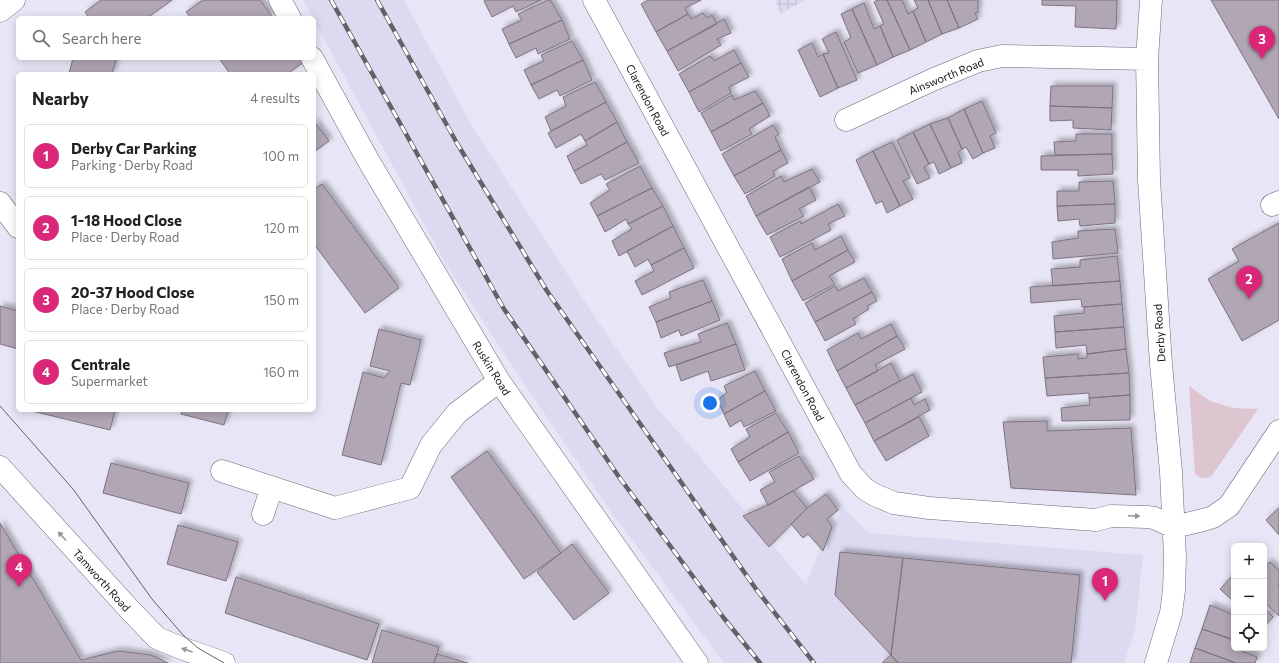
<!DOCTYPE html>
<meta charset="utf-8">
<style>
:root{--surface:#fff;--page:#f6f6f6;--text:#202124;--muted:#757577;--line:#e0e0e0;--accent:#db2777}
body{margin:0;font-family:Commissioner,sans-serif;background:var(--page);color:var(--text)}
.controls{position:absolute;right:12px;bottom:12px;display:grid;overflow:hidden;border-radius:6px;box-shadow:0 2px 10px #0003}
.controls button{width:36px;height:36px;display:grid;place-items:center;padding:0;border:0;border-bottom:1px solid var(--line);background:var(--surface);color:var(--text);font:20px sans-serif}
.you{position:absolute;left:710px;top:403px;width:14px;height:14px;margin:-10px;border:3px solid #fff;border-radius:50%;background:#1a73e8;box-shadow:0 0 0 6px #1a73e833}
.badge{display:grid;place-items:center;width:26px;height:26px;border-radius:50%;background:var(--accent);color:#fff;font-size:13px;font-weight:700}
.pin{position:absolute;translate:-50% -33px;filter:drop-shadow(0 1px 2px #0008)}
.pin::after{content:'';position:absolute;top:21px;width:14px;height:12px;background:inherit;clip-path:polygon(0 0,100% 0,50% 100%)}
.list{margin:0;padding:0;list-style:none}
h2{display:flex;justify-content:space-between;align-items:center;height:52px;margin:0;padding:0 16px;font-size:17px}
h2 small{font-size:13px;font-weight:400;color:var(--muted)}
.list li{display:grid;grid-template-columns:26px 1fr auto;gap:12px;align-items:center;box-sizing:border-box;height:64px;margin:0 8px 8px;padding:0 8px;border:1px solid var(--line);border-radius:6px}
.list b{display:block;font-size:15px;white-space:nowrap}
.list p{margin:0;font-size:13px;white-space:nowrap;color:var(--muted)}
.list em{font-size:13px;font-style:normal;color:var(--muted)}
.icon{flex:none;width:22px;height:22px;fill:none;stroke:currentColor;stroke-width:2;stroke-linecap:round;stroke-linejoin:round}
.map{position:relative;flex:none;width:1279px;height:663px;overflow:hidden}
.search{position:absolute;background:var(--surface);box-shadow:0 2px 10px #0003;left:16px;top:16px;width:300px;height:44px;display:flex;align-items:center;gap:10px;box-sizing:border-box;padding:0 14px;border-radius:6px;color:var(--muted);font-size:15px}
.panel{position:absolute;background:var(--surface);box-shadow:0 2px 10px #0003;left:16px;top:72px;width:300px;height:340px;border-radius:6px}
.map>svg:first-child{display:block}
.built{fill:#dcd9f0}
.industrial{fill:url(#industrial-grid)}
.green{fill:#dec6d1}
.building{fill:#b1a6b3;stroke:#7e7380;filter:url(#shadow)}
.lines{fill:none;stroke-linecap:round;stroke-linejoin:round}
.minor-casing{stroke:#6a6775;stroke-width:23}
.minor{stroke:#fff;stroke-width:22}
.tram{stroke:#626069;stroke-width:1}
.rail-casing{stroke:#626069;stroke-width:4.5}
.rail{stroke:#fff;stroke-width:3;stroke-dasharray:9;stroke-linecap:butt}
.oneway{fill:#969598}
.labels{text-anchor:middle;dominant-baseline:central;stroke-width:3.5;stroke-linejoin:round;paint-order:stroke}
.street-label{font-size:11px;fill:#151419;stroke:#fff}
</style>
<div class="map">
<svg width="1279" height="663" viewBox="0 0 1279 663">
<defs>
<pattern id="industrial-grid" width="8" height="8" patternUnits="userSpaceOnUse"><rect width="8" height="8" fill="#dcd9f0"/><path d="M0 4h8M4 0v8" fill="none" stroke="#bcb9cd"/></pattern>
<filter id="shadow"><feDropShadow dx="3.5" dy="-3.5" stdDeviation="2" flood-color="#0004"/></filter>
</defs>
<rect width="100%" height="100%" fill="#e8e6f6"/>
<path class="built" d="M303 0H404L472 126 589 308 657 408 694 450 806 585 821 546 843 508 869 533 1143 555 1135 631 1124 663H724L611 512 517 373 448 268Z"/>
<path class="industrial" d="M775 0H805L781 13Z"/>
<path class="green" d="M1189 386 1210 401 1233 408 1258 409 1211 477 1201 478 1195 474Z"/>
<path class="building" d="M101 0H172L147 18H89L85 12Z
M203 0H260L273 18H191L186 12Z
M485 0H541L516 12 513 6 492 17 484 1Z
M548 0H550L562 20 509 44 502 29 522 20 518 14Z
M649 0H701L685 8 688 14 656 32 641 4Z
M878 0H887L910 50 893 57 880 26 884 24 874 2Z
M887 0H902L908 14 913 11 926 42 910 50Z
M914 0H928L942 34 926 42 913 11 918 8Z
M928 0H947L959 28 942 34Z
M947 0H978V12L975 13 978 19 959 28Z
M1042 0H1117L1116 29 1075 27 1076 6 1042 5Z
M1211 0H1279V119Z
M864 3 874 29 880 26 893 57 877 65 852 9Z
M852 9 877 65 858 73 844 42 851 38 841 14Z
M703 13 707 18 712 15 717 24 667 51 656 32 688 14 691 19Z
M724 19 731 33 717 39 721 45 678 71 667 51Z
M562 20 570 39 538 54 536 48 516 58 509 44Z
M836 32 857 80 838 88 823 54 829 53 822 39Z
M572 41 583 60 531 85 524 70 544 61 541 55Z
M812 43 818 57 823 54 838 88 820 97 798 50Z
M734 50 741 63 689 92 679 74 710 56 714 61Z
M73 58H111L116 60 112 74H69Z
M219 58H301L304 62 287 74H230Z
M583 60 592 80 560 96 557 90 539 99 531 85Z
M741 63 749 77 729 87 731 93 699 112 689 92Z
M595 82 606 102 551 131 545 117 566 106 563 97Z
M1051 86H1113L1112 108 1050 106Z
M755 91 763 103 711 132 701 113 732 95 734 100Z
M982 101 996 133 990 136 995 148 983 153 964 109Z
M606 102 617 122 585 141 581 134 556 148 548 133Z
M763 103 770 116 749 129 752 134 721 151 711 132Z
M1050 106 1112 108 1111 130 1073 128V120L1050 121Z
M964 109 983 153 973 159 966 147 962 149 948 118Z
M948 118 962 149 958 152 962 163 951 168 930 124Z
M314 121 329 141 314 152Z
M617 122 627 142 574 171 567 156 587 145 585 141Z
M930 124 951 168 939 174 934 162 929 164 913 132Z
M773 125 779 134 775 137 781 150 734 176 722 154Z
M913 132 929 164 924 167 930 178 917 184 897 140Z
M1076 134H1112V154L1055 155 1054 142 1076 141Z
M627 142 639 163 605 180 601 174 581 184 574 171Z
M892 142 910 178 903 181 913 199 900 206 873 151Z
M781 150 788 163 773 171 775 176 745 194 734 176Z
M873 151 900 206 887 213 882 201 876 204 856 160Z
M1112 154 1113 174 1078 176V170H1041V156Z
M640 166 652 188 597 216 590 203 610 190 606 184Z
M812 169 820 182 756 216 746 196 781 176 784 182Z
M1113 181 1115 204 1057 206V191H1079V182Z
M322 184 399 288 365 313 314 244V189Z
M809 187 816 200 799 209 804 216 767 235 756 216Z
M652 188 663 206 628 224 626 219 605 232 597 216Z
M838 204 845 216 828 224 831 230 780 257 770 237 800 221 801 224Z
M1115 204V223L1080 226 1079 219 1058 221 1057 206Z
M663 206 673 226 619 256 612 241 632 229 628 224Z
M1279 223V320L1242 341 1208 279 1239 261 1232 249Z
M673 226 684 248 651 265 648 259 635 267 627 251Z
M1115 229 1118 253 1053 259 1052 242 1078 238V231Z
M841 236 848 250 792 281 782 259 812 243 815 250Z
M684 248 694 268 642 295 635 281 654 271 651 265Z
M848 250 855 262 829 276 835 284 803 301 792 281Z
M1117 256 1120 281 1053 286 1051 269 1080 267V260Z
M864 278 872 292 815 322 805 303 835 286 838 291Z
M703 280 712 301 656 322 649 307 671 298 669 292Z
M1120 281 1122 304 1082 307 1081 299 1031 303 1030 287Z
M872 292 877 301 867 306 869 309 853 319 856 324 825 341 815 322Z
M712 301 720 320 681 336 679 330 661 338 656 322Z
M1122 304 1124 327 1055 332 1054 316 1084 313V307Z
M0 306 18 311V349L0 344Z
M727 323 736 344 669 367 664 353 701 342 698 334Z
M891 324 897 336 837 371 827 350 858 333 861 339Z
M1124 327 1126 349 1087 354 1086 345 1056 348 1055 332Z
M379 329 421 340 410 385 401 383 381 465 342 455 363 372 384 378 390 371 370 366Z
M897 336 905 349 875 365 878 371 846 388 837 371Z
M736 344 745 370 711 381 708 371 681 381 676 365Z
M1126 349 1129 373 1045 378 1043 357 1078 354V359L1087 358V354Z
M891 363 900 381 855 405 846 388Z
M755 371 765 391 724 414 717 400 727 393 724 386Z
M1129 373 1130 395 1089 398V393L1047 396 1045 378Z
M913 374 922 392 865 423 855 405Z
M765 391 776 411 744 427 741 420 730 427 724 414Z
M1130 395V420L1062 421 1061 408 1090 405 1089 398Z
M911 398 914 405 925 399 930 410 874 441 865 423Z
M28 410H115L110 430Z
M182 410H228L224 425 181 414Z
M776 413 788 432 738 462 731 449 750 437 746 429Z
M919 417 929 436 886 461 874 441Z
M1047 421V431L1131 428 1136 495 1011 488 1003 422Z
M788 432 799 453 750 481 738 462Z
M487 451 561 553 524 579 451 477Z
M799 456 814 479 768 505 760 490 775 482 769 472Z
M111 463 189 483 181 514 103 493Z
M793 491 807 508 769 547 743 516 768 505Z
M826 494 838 510 827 519 832 527 823 551 808 534 803 538 791 524 807 508Z
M1279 508V535L1266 520Z
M0 523 81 660 118 651 151 655 168 663H0Z
M178 525 238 542 226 581 167 564Z
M572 544 609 593 574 620 537 572Z
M840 552 903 558 891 655 835 595Z
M903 558 1080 575 1071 663H898L891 655Z
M1270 562 1279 571V583L1278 585 1279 586V616L1264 602 1265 598 1264 597V567Z
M1234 574V602L1220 589Z
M236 577 379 624 367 660 225 613Z
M1210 605 1234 615V640L1202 629Z
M1264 608 1273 617 1264 627Z
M1202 629 1234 640V648L1257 657 1255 663H1236L1195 648Z
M382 630 439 647 434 663H372Z
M1195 648 1236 663H1190Z
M437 654 468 663H434Z
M891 655 898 663H883V662Z"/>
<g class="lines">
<g class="minor-casing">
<path id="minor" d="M280 0 290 18
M594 0 851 474 865 489 875 495 894 503 929 508 1096 520 1111 516 1147 517 1154 518 1174 527
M1151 0 1147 59 1149 180 1161 364 1171 472 1175 557 1174 590 1171 613 1156 663
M0 11 14 0
M312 58 368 160 499 381 697 663
M846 120 932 80 978 61 1002 56 1147 59
M0 203 18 227
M1272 205 1279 202
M0 467 130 610 157 638 181 648 224 663
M222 471 335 508 410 488 431 445 457 413 499 381
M263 514 272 487
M1174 527 1203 520 1213 517 1229 506 1279 431"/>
</g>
<use href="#minor" class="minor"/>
<path class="tram" d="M0 406 73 489 152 599 183 635 198 648 224 663"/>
<g class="rail-casing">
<path id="rail" d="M331 0 504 309 619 477 723 617 760 663
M377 0 458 145 547 291 756 589 814 663"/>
</g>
<use href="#rail" class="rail"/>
</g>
<defs><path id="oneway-solid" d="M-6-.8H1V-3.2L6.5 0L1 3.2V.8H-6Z"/></defs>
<g class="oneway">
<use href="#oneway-solid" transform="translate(1134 516) rotate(2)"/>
<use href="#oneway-solid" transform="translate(62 536) rotate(-132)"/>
<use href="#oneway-solid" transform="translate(187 650) rotate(-161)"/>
</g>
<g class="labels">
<g class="street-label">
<text transform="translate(946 76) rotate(-22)">Ainsworth Road</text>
<text transform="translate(648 100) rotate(62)">Clarendon Road</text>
<text transform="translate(1159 333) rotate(-94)">Derby Road</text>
<text transform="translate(492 368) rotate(58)">Ruskin Road</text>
<text transform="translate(803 385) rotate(62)">Clarendon Road</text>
<text transform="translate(102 580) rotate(48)">Tamworth Road</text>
</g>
</g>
</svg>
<div class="controls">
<button>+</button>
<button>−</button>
<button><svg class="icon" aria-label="locate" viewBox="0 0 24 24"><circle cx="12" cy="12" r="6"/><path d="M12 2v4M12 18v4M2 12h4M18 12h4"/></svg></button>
</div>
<div class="you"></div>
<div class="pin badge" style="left:1105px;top:601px">1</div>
<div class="pin badge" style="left:1249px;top:299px">2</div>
<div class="pin badge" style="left:1262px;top:59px">3</div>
<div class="pin badge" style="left:19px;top:587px">4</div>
<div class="search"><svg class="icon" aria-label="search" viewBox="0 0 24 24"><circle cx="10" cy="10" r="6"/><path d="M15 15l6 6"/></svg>Search here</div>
<section class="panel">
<h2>Nearby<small>4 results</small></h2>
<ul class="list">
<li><span class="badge">1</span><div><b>Derby Car Parking</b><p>Parking · Derby Road</p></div><em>100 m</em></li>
<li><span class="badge">2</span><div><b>1-18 Hood Close</b><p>Place · Derby Road</p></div><em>120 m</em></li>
<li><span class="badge">3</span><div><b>20-37 Hood Close</b><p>Place · Derby Road</p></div><em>150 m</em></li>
<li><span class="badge">4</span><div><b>Centrale</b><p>Supermarket</p></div><em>160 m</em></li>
</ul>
</section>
</div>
